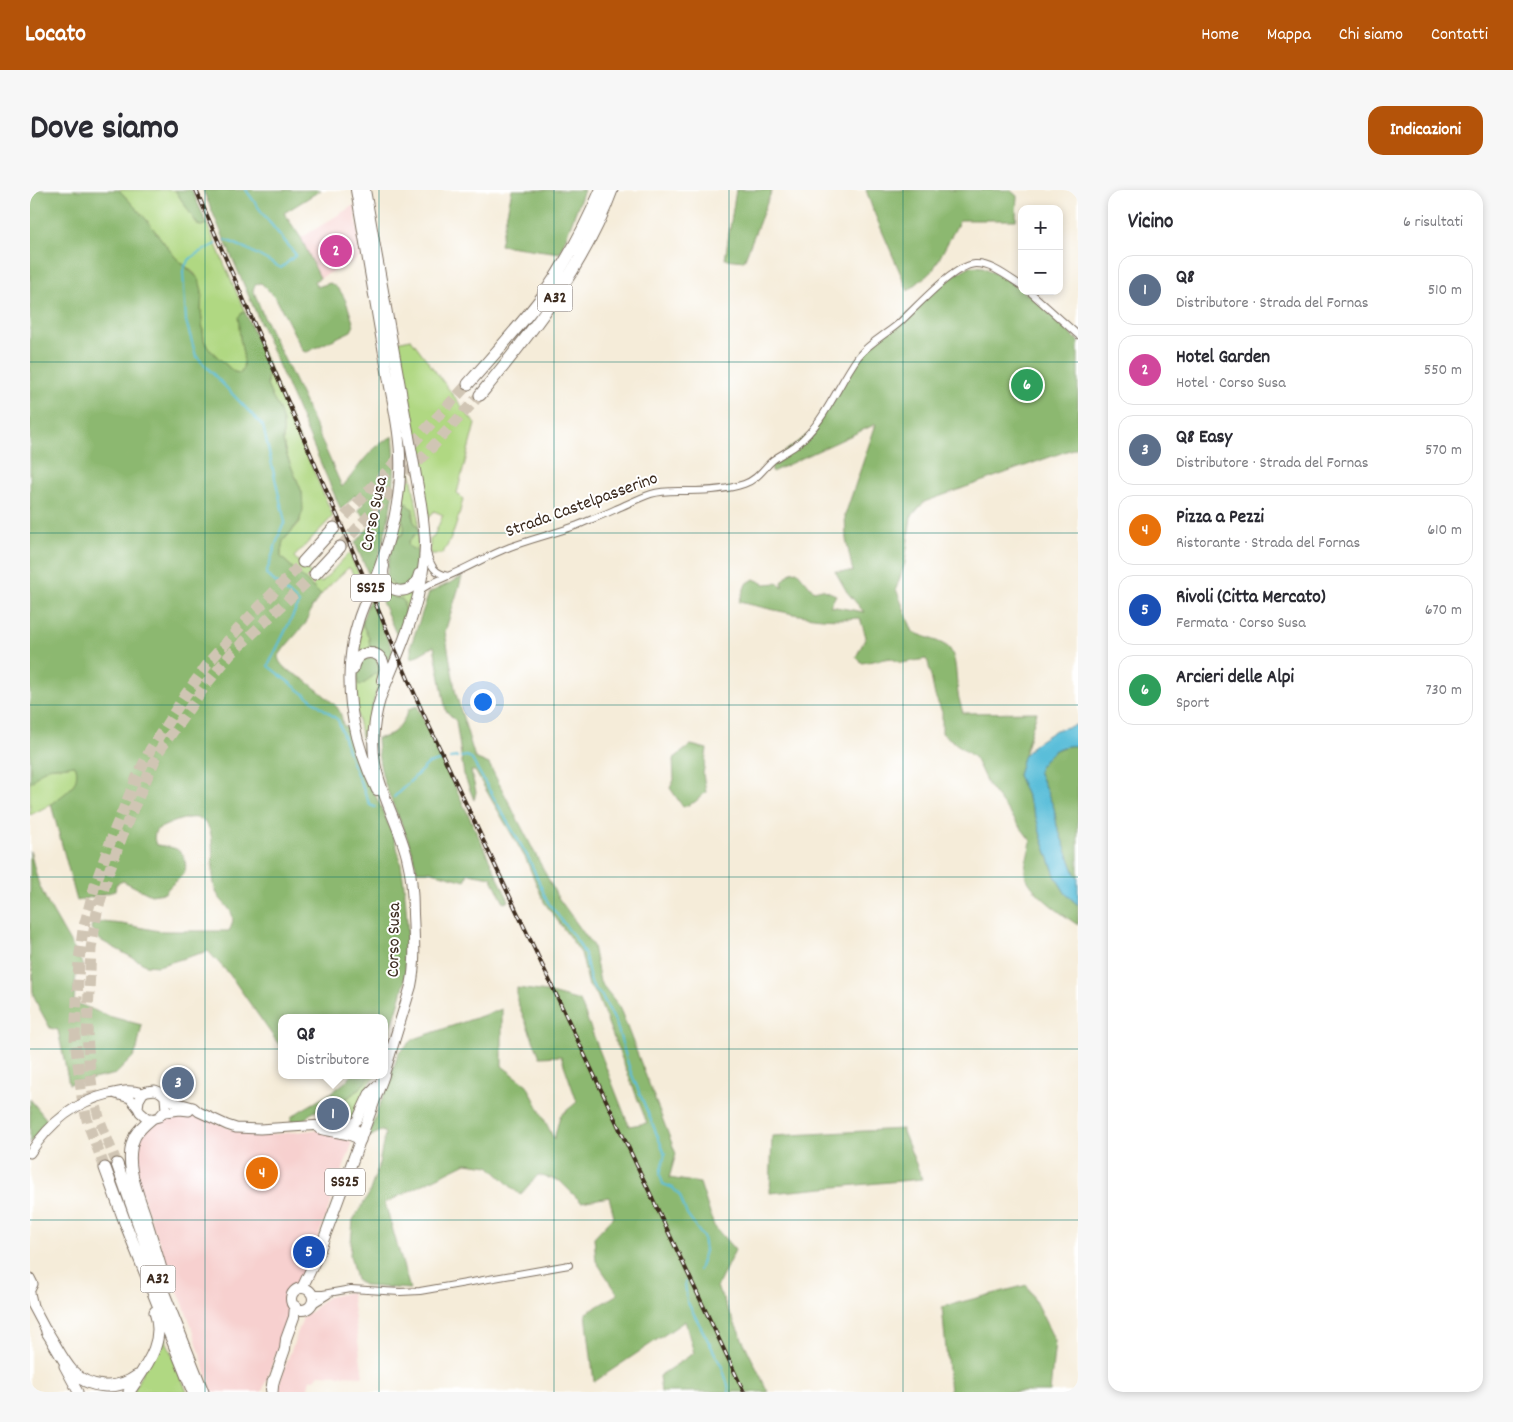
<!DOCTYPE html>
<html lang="it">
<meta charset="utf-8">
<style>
:root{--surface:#fff;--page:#f7f7f7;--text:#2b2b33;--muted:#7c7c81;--line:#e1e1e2;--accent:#b45309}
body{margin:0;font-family:Dekko,sans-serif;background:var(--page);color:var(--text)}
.controls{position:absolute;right:15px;top:15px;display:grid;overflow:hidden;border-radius:10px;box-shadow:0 2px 8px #0003}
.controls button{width:45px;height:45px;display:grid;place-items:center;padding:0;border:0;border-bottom:1px solid var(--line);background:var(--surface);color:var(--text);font:25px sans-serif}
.you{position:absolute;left:452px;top:511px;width:18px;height:18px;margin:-12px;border:4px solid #fff;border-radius:50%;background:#1a73e8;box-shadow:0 0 0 8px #1a73e833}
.badge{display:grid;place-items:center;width:32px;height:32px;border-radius:50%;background:var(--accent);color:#fff;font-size:16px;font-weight:700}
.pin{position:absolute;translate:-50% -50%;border:2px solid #fff;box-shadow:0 1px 5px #0006}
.popup{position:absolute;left:248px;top:824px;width:110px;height:65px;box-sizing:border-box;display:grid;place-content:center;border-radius:10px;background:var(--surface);filter:drop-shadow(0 1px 4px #0005);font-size:16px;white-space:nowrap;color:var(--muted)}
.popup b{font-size:19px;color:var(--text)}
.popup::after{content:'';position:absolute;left:50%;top:100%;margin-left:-10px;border:10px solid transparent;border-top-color:var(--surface)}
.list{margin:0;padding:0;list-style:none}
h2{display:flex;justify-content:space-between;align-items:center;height:65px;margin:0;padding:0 20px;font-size:21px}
h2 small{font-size:16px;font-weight:400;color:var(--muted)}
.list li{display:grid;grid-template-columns:32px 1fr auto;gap:15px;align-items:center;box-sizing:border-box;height:70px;margin:0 10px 10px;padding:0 10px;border:1px solid var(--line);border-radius:15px}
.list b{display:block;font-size:19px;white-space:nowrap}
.list p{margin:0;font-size:16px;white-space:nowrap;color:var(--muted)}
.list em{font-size:16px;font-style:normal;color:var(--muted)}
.map{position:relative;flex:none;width:1048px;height:1202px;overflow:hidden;border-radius:15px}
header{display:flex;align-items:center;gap:30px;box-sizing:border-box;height:70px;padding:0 25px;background:var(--accent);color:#fff}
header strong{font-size:24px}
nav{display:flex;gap:28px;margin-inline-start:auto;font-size:18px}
.intro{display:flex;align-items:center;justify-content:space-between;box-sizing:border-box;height:120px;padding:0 30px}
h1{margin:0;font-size:35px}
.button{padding:12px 22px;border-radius:15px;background:var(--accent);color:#fff;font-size:18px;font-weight:700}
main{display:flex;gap:30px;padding:0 30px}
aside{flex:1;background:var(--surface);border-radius:15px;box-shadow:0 2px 8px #0003}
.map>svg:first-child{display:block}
.built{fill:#f7d0cf}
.green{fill:#b0d882;stroke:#768150}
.forest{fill:#8cb870;stroke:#647147}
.water{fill:#5abed9;stroke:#4a747c}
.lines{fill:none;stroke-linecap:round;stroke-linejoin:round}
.stream{stroke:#5abed9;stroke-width:2}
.highway-tunnel{stroke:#d0c5b4;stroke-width:11;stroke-dasharray:11 5.5;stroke-linecap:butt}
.street-casing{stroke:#7c6e5f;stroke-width:8}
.secondary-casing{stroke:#7c6e5f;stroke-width:11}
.primary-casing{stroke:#7c6e5f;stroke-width:12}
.highway-casing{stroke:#7c6e5f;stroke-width:13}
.street{stroke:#fff;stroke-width:6}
.secondary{stroke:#fff;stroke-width:9}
.primary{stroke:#fff;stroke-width:10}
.highway{stroke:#fff;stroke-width:11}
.rail-casing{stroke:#3b2a1e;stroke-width:4}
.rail{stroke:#fff;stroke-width:2;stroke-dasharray:5.5;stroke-linecap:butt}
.grid{fill:none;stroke:#0f766e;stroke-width:1;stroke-opacity:0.55}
.labels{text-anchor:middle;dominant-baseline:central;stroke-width:4;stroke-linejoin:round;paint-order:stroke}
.shield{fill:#fff;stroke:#766a62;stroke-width:1}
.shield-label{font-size:16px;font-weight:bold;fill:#3b2a1e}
.street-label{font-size:18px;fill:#3b2a1e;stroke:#fff}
</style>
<header>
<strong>Locato</strong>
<nav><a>Home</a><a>Mappa</a><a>Chi siamo</a><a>Contatti</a></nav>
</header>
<div class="intro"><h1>Dove siamo</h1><a class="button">Indicazioni</a></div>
<main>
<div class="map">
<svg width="1048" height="1202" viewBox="0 0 1048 1202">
<rect width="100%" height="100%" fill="#fff"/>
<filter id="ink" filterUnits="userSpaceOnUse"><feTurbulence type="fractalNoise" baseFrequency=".02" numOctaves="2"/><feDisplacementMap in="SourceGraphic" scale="10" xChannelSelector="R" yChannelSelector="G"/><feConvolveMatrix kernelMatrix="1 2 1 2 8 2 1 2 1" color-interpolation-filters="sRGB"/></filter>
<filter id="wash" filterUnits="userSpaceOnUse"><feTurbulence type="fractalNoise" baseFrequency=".0096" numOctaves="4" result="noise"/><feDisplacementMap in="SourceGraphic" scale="20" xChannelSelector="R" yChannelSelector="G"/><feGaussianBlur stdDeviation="1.12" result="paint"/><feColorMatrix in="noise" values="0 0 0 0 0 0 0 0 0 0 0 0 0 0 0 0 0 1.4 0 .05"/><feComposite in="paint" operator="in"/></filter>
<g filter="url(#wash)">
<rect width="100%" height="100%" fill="#f5ecd9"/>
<path class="built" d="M324 15 332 67 290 88 271 48Z
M159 923 170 926 207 941 223 945H237L284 940 315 947 321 952V957L274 1086 269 1096 260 1103 258 1111 261 1118V1122L232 1202H182L162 1137 122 1034 107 989 104 964 110 945 129 929 138 926Z
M321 1102 333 1186 289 1184 284 1190 280 1189 277 1202H246L273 1128 276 1124 282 1121 292 1111 298 1107Z"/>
<path class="green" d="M89 0H145L168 35 171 36 177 34 215 122 212 123C211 130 209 139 210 147 211 160 218 171 211 183L204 182 178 158 174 150 171 120 172 101 165 84 145 67 115 28Z
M381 149 445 234 427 303 433 309C428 329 424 347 412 364H400V348H403L413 325 404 321 398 329 366 152Z
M238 175 303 326 264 367 291 393 319 363 334 395 330 397 320 378H318C309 387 299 395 291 405L251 367V361L253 351 270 332 272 302 256 264 253 251V233L249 219 242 207 237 195Z
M376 267 379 274 388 323V338L383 330 384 324 378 316 371 309Z
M370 319C372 328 377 335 373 344L369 346 365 351 368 335Z
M384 344H388V361L380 358 378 355 379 351Z
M351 384 387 395 384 409 369 450 368 448 375 427 374 412 371 409 362 407 357 401 346 398Z
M333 428V436L339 447 340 460 327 465 325 458Z
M353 481 341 520 340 561 336 562 334 561 326 518 325 483 328 484 329 495C336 494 340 488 344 484Z
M43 575 46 577C47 581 48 584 47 589 43 603 13 619 0 625V594C19 571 18 580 43 575Z
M342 885H346L339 894 327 925 316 933 317 919 312 912 328 900Z
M132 1140 157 1202H103Z"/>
<path class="forest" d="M0 0H89L115 28 145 67 169 89 172 101 171 120 174 150 178 158 204 182 211 183C217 171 211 159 210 147 209 140 209 133 208 127L212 123 215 122 238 175 237 195 242 207 249 219 253 233V251L256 264 272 302 273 320 269 332 253 351 251 361V367L291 405 282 417 276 433 255 457 248 467C250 479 266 484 275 490 285 498 297 507 306 516 311 522 312 528 313 535L320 538 325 560 363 644C373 674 375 701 377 732 378 752 379 771 375 790 370 814 361 837 354 861V828H252V859L200 785 178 761 128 776 116 775 70 750 61 739 62 734 72 732 92 734 129 741H199C211 720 191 716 186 701 183 694 183 686 183 678 182 665 184 648 178 636 169 618 139 634 126 640 124 646 123 650 127 655 139 657 153 657 155 671 156 675 156 679 154 683 149 690 140 694 135 703L121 705 93 691 86 694 85 701 47 711 21 614C35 603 50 596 46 577L43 575C18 580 19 571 0 594Z
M145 0H162L177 34 171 36 168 35Z
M173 0H291L254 23 271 48 290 88 284 91 287 97 300 93C316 101 318 119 324 135L321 141 277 162 273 161 246 108 231 93 226 94 223 99 233 125 273 208 312 297C331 276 335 261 363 246 369 296 357 343 341 390L325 353 342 334 328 320 334 313 325 305 311 320Z
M482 0H554L530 63 470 55Z
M706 0H742L714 71 695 69Z
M836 0H980L987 6 986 30H930L903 80 878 101 843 20Z
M940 76 953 77 979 91 992 100V101L1000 105 1048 151V257L894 312 881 327 875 373 866 399 883 442C892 446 913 452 919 458 927 467 926 491 928 504 929 510 931 516 933 523L1007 522 988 585 1006 627 1011 646 1026 688 1036 704 1048 715V735C1033 725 998 701 995 683 994 675 1000 659 1001 651L958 595 945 568 912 543V522L905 506 898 472 896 469 871 473 860 468 832 473 826 467 836 447 830 428C786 432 751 421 709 412L716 394 724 389 735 394 747 393 753 397 752 392 761 382 767 381 784 401 792 399 806 405 800 416 834 422 817 402 805 381 823 382 816 349 815 325 846 234 742 282 741 272 782 241 831 165 914 91Z
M371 309 377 312 378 316 383 319V330L388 338V344L384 345 379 351 378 355 381 358 388 361V380L377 397H365L357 387C357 374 360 351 373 344 377 334 370 328 370 318 370 315 371 312 371 309Z
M432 387 415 442 426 504 445 568 459 574 527 706 563 756 570 792 589 816 646 964 639 988 670 993 684 1036 705 1060 687 1097 738 1202H631L629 1186 664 1163 655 1131 564 1192 556 1123 588 1104 566 1071 564 1047 584 1026 579 1007 551 1012 530 991 508 985 490 1005 459 976 436 973 355 1013 380 1099 336 1096 326 1090 320 1065 323 1030 338 1006 348 978 355 944 353 941C347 941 344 946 338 947L369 862 384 849 472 819V876L497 895 524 949 530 926 547 912 531 866 510 867 487 811V798L517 802 550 811 599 936 617 933 567 805 559 796 551 763 514 712 496 669 445 581H441L446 602 444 610 434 585 426 531 416 521 404 456 381 469V455L399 403Z
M349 396 355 399 362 407 372 409 374 412 375 427 368 448 346 398Z
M340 408 364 463 361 471 340 460 339 447 333 436V428Z
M346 467 351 483 344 484C340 488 336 494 329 495L328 493V484L325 483 329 469Z
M387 516 479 711 474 713 461 687 438 683 435 691 399 681H387C381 650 365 623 355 594 350 579 348 564 347 548 364 548 373 533 379 519Z
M661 555 677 559 673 584 676 602 665 612 653 617 640 598 644 590 643 569Z
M1041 555 1048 556V687L1045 684 1027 636 1024 618 1008 581C1017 563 1022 560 1041 555Z
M0 661 8 692 18 714 53 775 46 783 44 812 78 826 112 835 107 859 104 866 86 884 39 894 28 840 20 838C14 826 6 815 3 802 2 791 4 781 0 771Z
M322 885H342L328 900 312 912 292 918 280 924 273 931 261 932V927C280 913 306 904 322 885Z
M0 909 17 930 0 953Z
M872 939 892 989 740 1003 742 946Z
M997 1095 1025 1151 1020 1202H920L912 1117Z"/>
<path class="water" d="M1046 535H1048V556C1028 554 1017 563 1008 581L1024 618 1027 636 1045 684 1048 687V715L1036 704 1026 688 1011 646 1006 627 988 585 993 567 1004 554 1026 540Z"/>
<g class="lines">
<path class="stream" d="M196 50 217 59 251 78 266 65 236 28 216 0
M186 54C172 61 158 65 153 81L156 131 166 166 233 236 255 332 251 339 236 384 269 413 238 476 308 530 322 572 340 615 345 617
M431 567 437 566 441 568 499 669 517 711 548 752 555 765 560 790 564 798 572 806 586 833 600 880 635 964 630 984 633 994 643 998 650 1006 657 1025 673 1047 675 1061 669 1080
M420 568 427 567
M364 607 398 574 412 570
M655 1092 657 1111 692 1177 698 1195 699 1202"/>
</g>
</g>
<g filter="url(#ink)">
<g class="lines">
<path class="highway-tunnel" d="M304 338 438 194
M310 357 450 205
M87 974 70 931 63 904 60 882 57 845 61 759 67 722 79 681 99 628 129 561 178 492 201 464 285 384
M75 978 58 934 52 907 45 849 49 770 53 740 65 695 85 639 107 587 120 560 156 504 180 471 208 439 273 372"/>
<g class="street-casing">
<path id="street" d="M999 101 1048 145
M418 386C439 377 459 365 480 357 502 349 526 343 548 335 561 329 574 325 586 319 598 314 609 308 621 304 633 300 645 301 658 301 677 301 696 300 714 294 728 289 733 279 743 270 750 265 758 261 765 256 795 233 807 196 828 167 839 153 855 145 868 134 886 118 922 76 945 74 961 73 979 88 992 96
M390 400 400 394 418 386C404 383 401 376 397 363
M282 1104H293L321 1099 370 1102 390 1101 539 1075
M280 1116 298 1105"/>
</g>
<g class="secondary-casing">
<path id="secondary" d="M86 904 100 908 108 918
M135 908 136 919 129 927 121 929 117 928 110 922 108 918 109 910 113 903 117 901 125 900 130 902 141 911 163 917 169 922 197 935 206 938 230 939 292 935 319 936 327 940 331 950
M135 922 150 920 159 921
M319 936 327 930 339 904 352 891
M289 939 319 945 331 950
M0 963C19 934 44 912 79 904 93 901 98 899 113 903
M0 1088 3 1094 0 1100
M0 1103 3 1116 19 1146
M34 1176 48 1202"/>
</g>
<g class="primary-casing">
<path id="primary" d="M326 0C336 58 346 117 356 175 362 210 372 248 370 284 369 315 361 346 350 376 344 393 335 410 329 428 310 486 321 547 347 600
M335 0 391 314C393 328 395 342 395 356 394 409 371 457 351 506 344 528 341 550 345 573 351 606 369 635 377 667 382 686 383 705 383 724 384 748 386 772 381 796L354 884
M354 376C347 403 383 411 389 384
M323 480C325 454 364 458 352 490
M272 1098 288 1065 354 885
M261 1109a11 11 0 1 1 22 0a11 11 0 1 1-22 0Z
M241 1199 255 1159 256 1149 264 1127 265 1116"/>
</g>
<g class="highway-casing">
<path id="highway" d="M438 194C463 166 489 137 512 107 536 73 555 38 571 0
M450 205C501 143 554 77 582 0
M273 372 304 338
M285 384 310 357
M121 929C115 934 109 939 105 946 93 971 107 1002 115 1026 120 1044 126 1061 131 1079
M87 974 125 1081 173 1202
M75 978 96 1035 163 1202
M17 1142C25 1154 32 1170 42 1181 59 1199 87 1201 107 1186
M99 1202C115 1177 136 1153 125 1122
M242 1202 243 1191"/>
</g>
<use href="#street" class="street"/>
<use href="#secondary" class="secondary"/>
<use href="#primary" class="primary"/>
<use href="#highway" class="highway"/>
<g class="rail-casing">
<path id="rail" d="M166 0 392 521 714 1202"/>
</g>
<use href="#rail" class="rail"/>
</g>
</g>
<path class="grid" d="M175 0V1202M349 0V1202M524 0V1202M699 0V1202M873 0V1202M0 172H1048M0 343H1048M0 515H1048M0 687H1048M0 859H1048M0 1030H1048"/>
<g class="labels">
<g class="shield">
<rect x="507.5" y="94.5" width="35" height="27" rx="4"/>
<rect x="321" y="384.5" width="40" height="27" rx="4"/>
<rect x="295" y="978.5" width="40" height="27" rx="4"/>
<rect x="110.5" y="1075.5" width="35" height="27" rx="4"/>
</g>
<g class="shield-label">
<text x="525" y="108">A32</text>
<text x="341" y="398">SS25</text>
<text x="315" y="992">SS25</text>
<text x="128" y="1089">A32</text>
</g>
<g class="street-label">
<text transform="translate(552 316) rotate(-20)">Strada Castelpasserino</text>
<text transform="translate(345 324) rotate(-78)">Corso Susa</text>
<text transform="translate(365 750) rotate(-89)">Corso Susa</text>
</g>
</g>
</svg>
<div class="controls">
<button>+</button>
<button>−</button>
</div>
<div class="you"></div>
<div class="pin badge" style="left:303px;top:924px;background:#5c6f8a">1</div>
<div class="popup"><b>Q8</b>Distributore</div>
<div class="pin badge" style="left:306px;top:61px;background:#d1479c">2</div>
<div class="pin badge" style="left:148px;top:893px;background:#5c6f8a">3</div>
<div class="pin badge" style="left:232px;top:983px;background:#e8710a">4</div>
<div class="pin badge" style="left:279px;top:1062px;background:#1a4fb4">5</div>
<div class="pin badge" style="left:997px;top:195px;background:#2e9e5b">6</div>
</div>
<aside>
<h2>Vicino<small>6 risultati</small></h2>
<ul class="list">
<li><span class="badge" style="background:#5c6f8a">1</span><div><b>Q8</b><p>Distributore · Strada del Fornas</p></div><em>510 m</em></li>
<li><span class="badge" style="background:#d1479c">2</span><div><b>Hotel Garden</b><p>Hotel · Corso Susa</p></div><em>550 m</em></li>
<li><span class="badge" style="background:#5c6f8a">3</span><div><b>Q8 Easy</b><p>Distributore · Strada del Fornas</p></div><em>570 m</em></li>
<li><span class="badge" style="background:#e8710a">4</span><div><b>Pizza a Pezzi</b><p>Ristorante · Strada del Fornas</p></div><em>610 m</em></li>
<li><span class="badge" style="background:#1a4fb4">5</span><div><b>Rivoli (Citta Mercato)</b><p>Fermata · Corso Susa</p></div><em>670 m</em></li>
<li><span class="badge" style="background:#2e9e5b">6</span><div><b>Arcieri delle Alpi</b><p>Sport</p></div><em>730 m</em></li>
</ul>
</aside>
</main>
